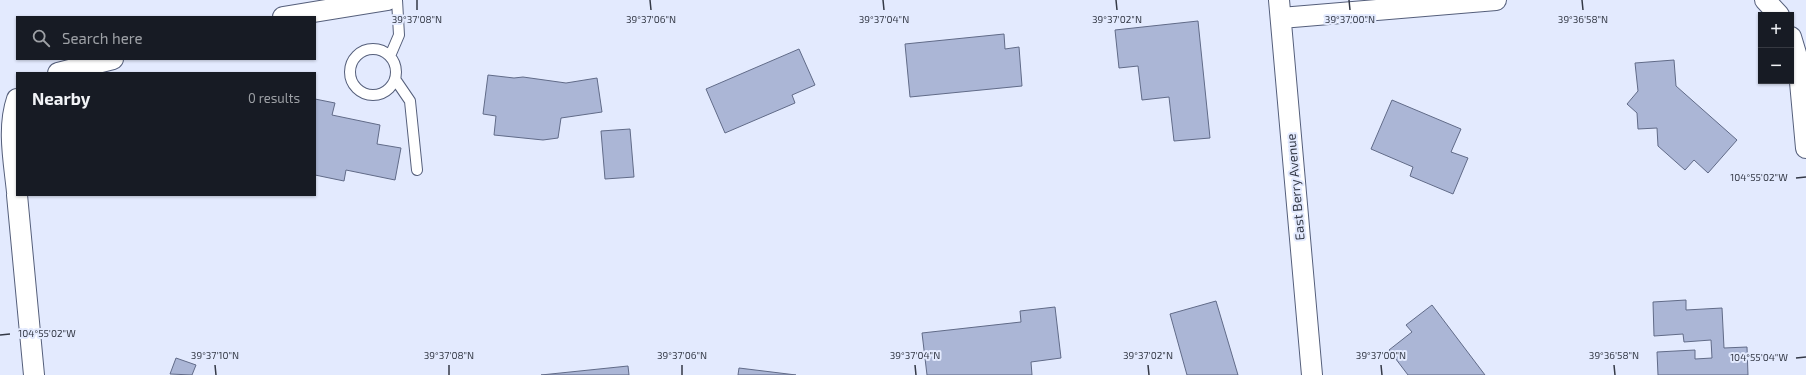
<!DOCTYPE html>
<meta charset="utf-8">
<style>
:root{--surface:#171b24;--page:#20242c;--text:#f1f3f6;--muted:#9ea1a6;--line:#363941}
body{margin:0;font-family:"Exo 2",sans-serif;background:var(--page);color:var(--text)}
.controls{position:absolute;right:12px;top:12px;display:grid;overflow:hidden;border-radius:0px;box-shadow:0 1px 3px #0004}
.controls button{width:36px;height:36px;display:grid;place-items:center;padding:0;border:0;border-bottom:1px solid var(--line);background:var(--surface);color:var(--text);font:20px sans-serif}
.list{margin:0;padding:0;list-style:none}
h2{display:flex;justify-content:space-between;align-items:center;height:52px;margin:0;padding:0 16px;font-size:17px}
h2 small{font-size:13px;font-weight:400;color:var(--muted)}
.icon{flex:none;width:22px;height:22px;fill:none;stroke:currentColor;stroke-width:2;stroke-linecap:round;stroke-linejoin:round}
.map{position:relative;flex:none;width:1806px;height:375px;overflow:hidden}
.search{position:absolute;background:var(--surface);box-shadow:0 1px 3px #0004;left:16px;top:16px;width:300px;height:44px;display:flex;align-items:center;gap:10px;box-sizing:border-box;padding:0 14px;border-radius:0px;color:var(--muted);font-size:15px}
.panel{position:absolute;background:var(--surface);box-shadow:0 1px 3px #0004;left:16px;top:72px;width:300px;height:124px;border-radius:0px}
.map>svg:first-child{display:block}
.building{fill:#abb6d6;stroke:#616b88}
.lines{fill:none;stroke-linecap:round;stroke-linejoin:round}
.lane-casing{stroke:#555f7b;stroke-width:12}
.street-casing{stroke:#555f7b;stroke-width:22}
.lane{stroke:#fff;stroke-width:10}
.street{stroke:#fff;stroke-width:20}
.ticks{fill:none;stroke:#343946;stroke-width:1.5}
.labels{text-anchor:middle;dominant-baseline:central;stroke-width:4;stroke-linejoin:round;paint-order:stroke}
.street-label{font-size:13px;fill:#343946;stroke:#e3eafe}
.ticks-label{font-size:10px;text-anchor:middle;fill:#343946;stroke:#e3eafe;stroke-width:4;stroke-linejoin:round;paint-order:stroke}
</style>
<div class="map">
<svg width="1806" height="375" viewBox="0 0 1806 375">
<rect width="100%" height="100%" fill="#e3eafe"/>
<path class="building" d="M1198 21 1210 138 1174 141 1169 97 1142 100 1138 66 1119 68 1115 30Z
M1004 34 1005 49 1019 47 1022 86 910 97 905 44Z
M799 49 815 85 792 95 795 103 725 133 706 89Z
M1674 60 1676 86 1737 140 1708 173 1694 160 1685 170 1658 146 1657 128 1638 129 1637 113 1627 104 1638 91 1635 63Z
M488 75 514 78 523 77 566 83 597 78 602 112 561 118 558 138 543 140 494 135 496 116 483 114Z
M315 99 335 103 332 115 380 125 377 144 401 148 395 180 346 170 344 181 315 175Z
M1392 100 1461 129 1451 152 1468 158 1453 194 1410 176 1413 167 1371 149Z
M630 129 634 177 605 179 601 131Z
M1686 300V310L1722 308 1724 348 1747 347 1748 375H1658L1657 352 1695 350V359L1712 358 1711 340 1684 342 1683 334 1654 336 1653 302Z
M1216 301 1238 375H1187L1170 314Z
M1432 305 1485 375H1408L1389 350 1412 332 1406 325Z
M1055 307 1061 358 1031 362 1032 375H927L922 333 1021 322 1020 311Z
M176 358 196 365 192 375 170 374Z
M628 366 629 375H541Z
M739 368 796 375H738Z"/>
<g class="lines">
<g class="lane-casing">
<path id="lane" d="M350 72a23 23 0 1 1 46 0a23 23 0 1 1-46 0Z
M390 56 399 35 397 0
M395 79 410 101 417 170"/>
</g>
<g class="street-casing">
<path id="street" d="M1279 0 1312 375
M1765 0 1779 15
M283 17 388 0
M1281 18 1496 0
M1791 37 1798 60 1806 148
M58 73 113 59
M17 99C7 128 14 162 17 192
M17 195 34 375"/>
</g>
<use href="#lane" class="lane"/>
<use href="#street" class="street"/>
</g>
<path class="ticks" d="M417 0V10M650 0 651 10M883 0 884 10M1116 0 1117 10M1349 0 1350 10M1582 0 1583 10M1796 178 1806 177M0 335 10 334M1796 358 1806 357M215 365 216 375M449 365V375M682 365V375M915 365 916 375M1148 365 1149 375M1381 365 1382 375M1614 365 1615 375"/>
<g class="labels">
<g class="street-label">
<text transform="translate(1295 187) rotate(-95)">East Berry Avenue</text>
</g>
</g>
<g class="ticks-label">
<text x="417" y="23">39°37'08"N</text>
<text x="884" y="23">39°37'04"N</text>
<text x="1117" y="23">39°37'02"N</text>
<text x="1583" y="23">39°36'58"N</text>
<text x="651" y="23">39°37'06"N</text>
<text x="1350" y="23">39°37'00"N</text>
<text x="1759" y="181">104°55'02"W</text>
<text x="47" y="337">104°55'02"W</text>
<text x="215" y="359">39°37'10"N</text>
<text x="449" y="359">39°37'08"N</text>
<text x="682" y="359">39°37'06"N</text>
<text x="915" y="359">39°37'04"N</text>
<text x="1148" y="359">39°37'02"N</text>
<text x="1381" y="359">39°37'00"N</text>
<text x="1614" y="359">39°36'58"N</text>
<text x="1759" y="361">104°55'04"W</text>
</g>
</svg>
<div class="controls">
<button>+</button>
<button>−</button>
</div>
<div class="search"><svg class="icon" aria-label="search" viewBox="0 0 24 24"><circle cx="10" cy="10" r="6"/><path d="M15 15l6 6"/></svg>Search here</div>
<section class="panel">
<h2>Nearby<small>0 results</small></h2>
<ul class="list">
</ul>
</section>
</div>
